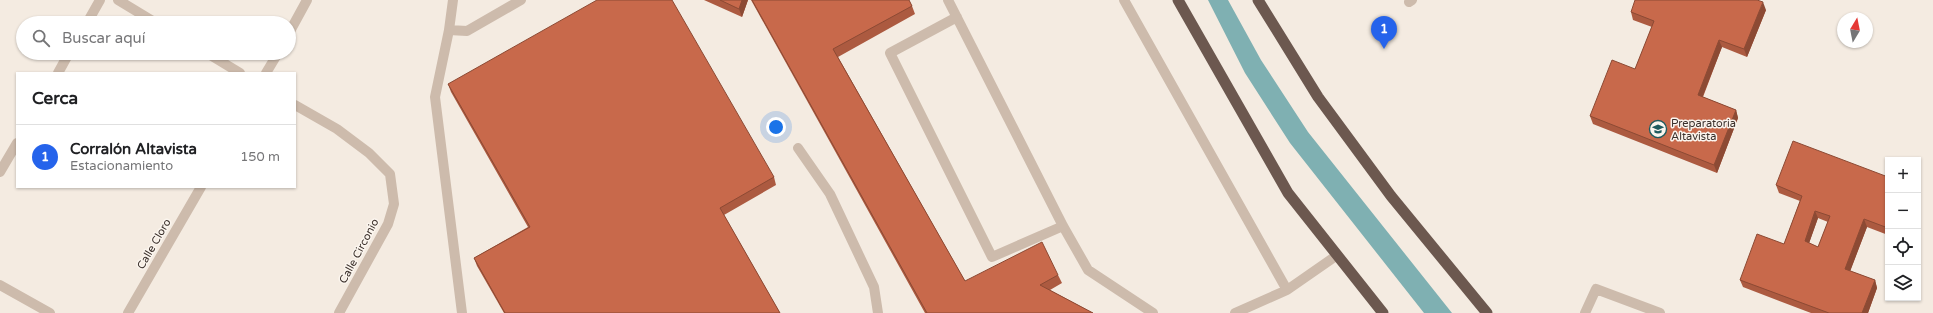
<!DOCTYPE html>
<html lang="es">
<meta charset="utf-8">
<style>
:root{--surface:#fff;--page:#f6f6f6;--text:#202124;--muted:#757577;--line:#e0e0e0;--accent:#2563eb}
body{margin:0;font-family:"Varela Round",sans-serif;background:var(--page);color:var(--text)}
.controls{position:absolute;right:12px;bottom:12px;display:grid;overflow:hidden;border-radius:0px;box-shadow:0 1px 3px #0004}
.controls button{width:36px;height:36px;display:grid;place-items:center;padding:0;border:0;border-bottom:1px solid var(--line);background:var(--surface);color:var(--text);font:20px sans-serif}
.compass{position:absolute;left:1837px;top:12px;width:36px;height:36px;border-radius:50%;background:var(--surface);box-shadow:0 1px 3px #0004;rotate:10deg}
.you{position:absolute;left:776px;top:127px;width:14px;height:14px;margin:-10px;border:3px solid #fff;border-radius:50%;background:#1a73e8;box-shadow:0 0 0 6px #1a73e833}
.badge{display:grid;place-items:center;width:26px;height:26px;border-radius:50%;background:var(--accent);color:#fff;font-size:13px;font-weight:700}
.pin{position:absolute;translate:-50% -33px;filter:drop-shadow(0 1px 2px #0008)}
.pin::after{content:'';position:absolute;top:21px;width:14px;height:12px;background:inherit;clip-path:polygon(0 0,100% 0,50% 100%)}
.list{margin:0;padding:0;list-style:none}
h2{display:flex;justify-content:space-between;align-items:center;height:52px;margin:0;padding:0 16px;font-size:17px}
h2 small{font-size:13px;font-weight:400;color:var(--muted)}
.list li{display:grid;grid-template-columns:26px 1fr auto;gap:12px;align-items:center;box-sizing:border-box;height:64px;padding:0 16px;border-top:1px solid var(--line)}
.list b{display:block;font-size:15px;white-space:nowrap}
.list p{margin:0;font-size:13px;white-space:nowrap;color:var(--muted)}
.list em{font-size:13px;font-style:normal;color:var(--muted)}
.icon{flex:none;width:22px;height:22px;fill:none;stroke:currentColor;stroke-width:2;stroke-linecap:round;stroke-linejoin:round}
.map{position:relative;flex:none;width:1933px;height:313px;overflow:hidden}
.search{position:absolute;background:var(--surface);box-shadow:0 1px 3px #0004;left:16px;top:16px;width:280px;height:44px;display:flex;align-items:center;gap:10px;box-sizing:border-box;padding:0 14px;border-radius:22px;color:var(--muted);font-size:15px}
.panel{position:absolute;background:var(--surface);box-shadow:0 1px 3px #0004;left:16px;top:72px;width:280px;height:116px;border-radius:0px}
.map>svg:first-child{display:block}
.water{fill:#7fb0b2}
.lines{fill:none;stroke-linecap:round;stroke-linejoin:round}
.service{stroke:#cdbbac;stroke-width:10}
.minor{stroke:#cdbbac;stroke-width:10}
.tertiary{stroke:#cdbbac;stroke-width:10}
.trunk{stroke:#6c584f;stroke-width:11}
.wall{fill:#ac5a40;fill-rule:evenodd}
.shaded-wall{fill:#8c4a34}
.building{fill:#c8694b;stroke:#8c4a34;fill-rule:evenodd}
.labels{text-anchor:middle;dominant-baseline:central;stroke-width:3;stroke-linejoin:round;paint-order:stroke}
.poi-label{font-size:11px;fill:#3b302b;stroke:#fbf5ee;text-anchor:start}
.street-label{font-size:11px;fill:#3b302b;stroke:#fbf5ee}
</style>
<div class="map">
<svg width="1933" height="313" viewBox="0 0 1933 313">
<rect width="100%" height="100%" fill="#f4ebe1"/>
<path class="water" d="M1208 0H1228L1261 60 1308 132 1452 313H1424L1290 143 1245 73Z"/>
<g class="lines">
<path class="service" d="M948 0 1063 226 1088 270 1153 313
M1124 0 1287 290
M1409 2 1412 0
M957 17 890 53 992 257 1063 226
M449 30 453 0
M798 148 830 194 874 287 878 313
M462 313 435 97 449 30 467 31 521 0
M1235 313 1287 290 1336 256
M1585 313 1596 289 1660 313"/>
<path class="minor" d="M118 0 156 23
M87 23 100 0
M207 53 240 73
M58 73 69 53
M295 105 337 129 369 153 390 174 394 204 388 224 339 313
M0 172 17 143
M0 285 50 313"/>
<path class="tertiary" d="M289 33 307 0
M266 73 278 53
M128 313 201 187"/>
<path class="trunk" d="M1178 0 1288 193 1383 313
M1258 0 1318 97 1391 196 1487 313"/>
</g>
<path class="wall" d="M704 0H748L742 17Z
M751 0H909L912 6 915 14 838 57 965 281 1058 275 1062 283 1050 290 1093 313H925Z
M1766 10 1747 57 1722 47 1703 97 1736 110 1738 118 1717 173 1593 124 1590 116 1635 69 1652 27 1633 20 1631 12Z
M448 84 774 177 776 185 724 215 780 313H504L477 266 474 258 528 227 451 92Z
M1888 177V235L1867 227 1850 271 1875 280 1877 288 1868 313H1811L1743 287 1740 280 1784 244 1800 201 1779 193 1776 185ZM1818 218 1828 222 1818 247 1809 243Z"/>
<path class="shaded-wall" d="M742 0H748L742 17 739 9Z
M1763 2 1766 10 1747 57 1744 49Z
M1719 40 1722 47 1700 103 1698 95Z
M1736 110 1738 118 1717 173 1714 165Z
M1815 211 1818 218 1807 249 1805 241Z
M1864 219 1867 227 1848 277 1845 269Z
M1875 280 1877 288 1868 313H1862Z"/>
<path class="building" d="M597 0H672L774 177 720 208 780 313H505L474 258 530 227 448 84Z
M720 0H742L739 9Z
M752 0H909L912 6 833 49 965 281 1042 242 1058 275 1040 285 1093 313H927Z
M1635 0H1757L1763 2 1744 49 1719 40 1698 95 1736 110 1714 165 1590 116 1612 60 1635 69 1654 21 1631 12Z
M1793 141 1888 177V228L1864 219 1845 269 1875 280 1862 313H1829L1740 280 1757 234 1784 244 1802 196 1776 185ZM1815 211 1830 216 1818 247 1805 241Z"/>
<defs>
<g id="school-ring" transform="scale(0.9)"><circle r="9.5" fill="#fbf5ee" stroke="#1f5a5e" stroke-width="1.5"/><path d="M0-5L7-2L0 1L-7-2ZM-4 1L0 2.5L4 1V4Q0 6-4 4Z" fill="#1f5a5e"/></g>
</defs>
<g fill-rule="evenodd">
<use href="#school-ring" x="1658" y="129"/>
</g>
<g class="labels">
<g class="poi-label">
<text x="1671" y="123">Preparatoria<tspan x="1671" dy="13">Altavista</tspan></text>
</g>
<g class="street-label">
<text transform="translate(154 244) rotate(-60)">Calle Cloro</text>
<text transform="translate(359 251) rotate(-62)">Calle Circonio</text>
</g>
</g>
</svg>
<div class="controls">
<button>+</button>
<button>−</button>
<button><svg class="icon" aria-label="locate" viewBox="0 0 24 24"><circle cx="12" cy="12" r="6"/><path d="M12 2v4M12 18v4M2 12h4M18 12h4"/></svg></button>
<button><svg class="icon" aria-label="layers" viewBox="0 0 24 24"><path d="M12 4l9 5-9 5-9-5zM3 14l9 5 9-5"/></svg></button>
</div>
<svg class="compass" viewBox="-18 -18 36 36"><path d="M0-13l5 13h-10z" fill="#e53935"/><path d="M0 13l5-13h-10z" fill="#757577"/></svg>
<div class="you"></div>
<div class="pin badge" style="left:1384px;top:49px">1</div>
<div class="search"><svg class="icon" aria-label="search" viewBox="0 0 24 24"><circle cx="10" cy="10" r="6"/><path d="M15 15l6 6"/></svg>Buscar aquí</div>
<section class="panel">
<h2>Cerca<small></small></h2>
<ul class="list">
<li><span class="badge">1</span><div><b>Corralón Altavista</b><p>Estacionamiento</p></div><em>150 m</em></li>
</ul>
</section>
</div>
